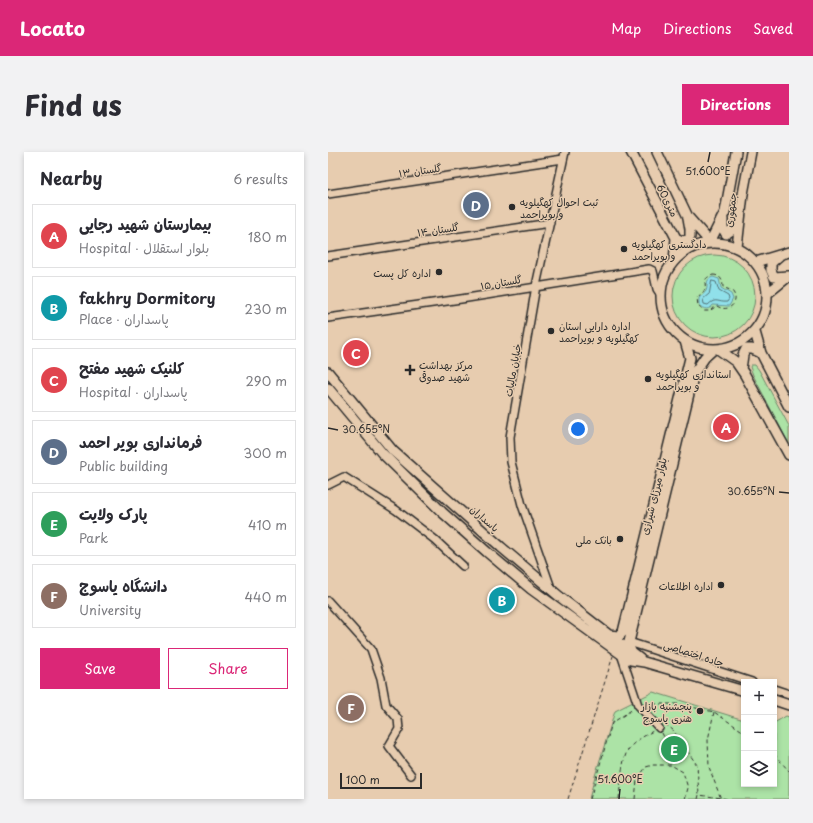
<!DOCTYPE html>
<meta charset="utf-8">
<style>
:root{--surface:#fff;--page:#f2f2f3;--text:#2b2b33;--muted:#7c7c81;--line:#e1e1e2;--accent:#db2777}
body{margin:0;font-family:"Playpen Sans","Playpen Sans Arabic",sans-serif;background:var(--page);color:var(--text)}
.controls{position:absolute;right:12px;bottom:12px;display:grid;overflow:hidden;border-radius:0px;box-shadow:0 2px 6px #0003}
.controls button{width:36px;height:36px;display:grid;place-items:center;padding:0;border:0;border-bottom:1px solid var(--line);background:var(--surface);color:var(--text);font:20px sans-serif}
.scale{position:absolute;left:12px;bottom:10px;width:82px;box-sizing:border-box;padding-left:4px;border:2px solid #2b2b2b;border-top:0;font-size:11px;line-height:14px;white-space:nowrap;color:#2b2b2b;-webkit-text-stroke:3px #e7ccaf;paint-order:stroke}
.you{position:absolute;left:250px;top:277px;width:14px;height:14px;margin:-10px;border:3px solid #fff;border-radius:50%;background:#1a73e8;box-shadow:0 0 0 6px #1a73e833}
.badge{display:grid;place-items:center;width:26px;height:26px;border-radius:50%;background:var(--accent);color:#fff;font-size:13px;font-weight:700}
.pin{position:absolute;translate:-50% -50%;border:2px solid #fff;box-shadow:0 1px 4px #0006}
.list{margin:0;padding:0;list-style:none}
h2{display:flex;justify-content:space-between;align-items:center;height:52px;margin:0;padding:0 16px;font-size:17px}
h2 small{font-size:13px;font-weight:400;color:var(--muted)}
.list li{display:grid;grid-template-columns:26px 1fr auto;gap:12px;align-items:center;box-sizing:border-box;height:64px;margin:0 8px 8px;padding:0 8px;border:1px solid var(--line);border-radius:0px}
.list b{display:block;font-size:15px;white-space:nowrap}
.list p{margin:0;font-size:13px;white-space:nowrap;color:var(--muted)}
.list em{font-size:13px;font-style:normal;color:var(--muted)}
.actions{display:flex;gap:8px;padding:12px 16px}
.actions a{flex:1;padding:9px 0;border:1px solid var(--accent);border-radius:0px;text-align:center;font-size:14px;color:var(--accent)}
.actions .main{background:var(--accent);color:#fff}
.icon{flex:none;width:22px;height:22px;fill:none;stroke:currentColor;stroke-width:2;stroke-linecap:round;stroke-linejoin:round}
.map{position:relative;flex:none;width:461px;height:647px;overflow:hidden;border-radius:0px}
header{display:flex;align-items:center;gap:24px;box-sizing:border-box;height:56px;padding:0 20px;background:var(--accent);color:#fff}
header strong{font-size:19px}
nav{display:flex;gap:22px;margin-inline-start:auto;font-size:14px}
.intro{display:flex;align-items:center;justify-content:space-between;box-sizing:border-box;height:96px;padding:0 24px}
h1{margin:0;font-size:28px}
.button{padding:10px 18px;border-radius:0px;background:var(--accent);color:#fff;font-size:14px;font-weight:700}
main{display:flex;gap:24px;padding:0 24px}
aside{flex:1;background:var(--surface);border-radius:0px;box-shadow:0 2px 6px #0003}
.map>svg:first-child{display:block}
.green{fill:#ace3a6;stroke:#6c8768}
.water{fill:#90e0ea;stroke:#68989e}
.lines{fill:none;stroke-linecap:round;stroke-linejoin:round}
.shore{stroke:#537377;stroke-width:1}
.minor-casing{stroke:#2b2b2b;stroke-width:10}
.major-casing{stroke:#2b2b2b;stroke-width:12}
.path{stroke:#2b2b2b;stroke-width:1;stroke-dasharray:4 3;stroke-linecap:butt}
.minor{stroke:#e7ccaf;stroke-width:7}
.major{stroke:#e7ccaf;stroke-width:9}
.ticks{fill:none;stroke:#2b2b2b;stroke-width:1.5}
.poi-dot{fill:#2b2b2b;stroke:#e7ccaf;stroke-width:1.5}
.labels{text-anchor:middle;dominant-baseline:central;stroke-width:3;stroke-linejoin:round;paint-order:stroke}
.street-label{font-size:10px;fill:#2b2b2b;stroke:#e7ccaf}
.poi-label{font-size:10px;fill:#2b2b2b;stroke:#e7ccaf;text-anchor:start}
.ticks-label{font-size:10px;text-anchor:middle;fill:#2b2b2b;stroke:#e7ccaf;stroke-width:3;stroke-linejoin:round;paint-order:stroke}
</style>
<header>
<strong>Locato</strong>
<nav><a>Map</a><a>Directions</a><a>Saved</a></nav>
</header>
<div class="intro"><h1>Find us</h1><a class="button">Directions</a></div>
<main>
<aside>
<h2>Nearby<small>6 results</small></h2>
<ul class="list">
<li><span class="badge" style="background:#e0444e">A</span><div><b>بیمارستان شهید رجایی</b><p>Hospital · بلوار استقلال</p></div><em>180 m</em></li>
<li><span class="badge" style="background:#0f9aa8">B</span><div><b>fakhry Dormitory</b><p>Place · پاسداران</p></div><em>230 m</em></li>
<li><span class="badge" style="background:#e0444e">C</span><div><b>کلنیک شهید مفتح</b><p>Hospital · پاسداران</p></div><em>290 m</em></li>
<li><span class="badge" style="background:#5c6f8a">D</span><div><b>فرمانداری بویر احمد</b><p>Public building</p></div><em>300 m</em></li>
<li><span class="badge" style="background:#2e9e5b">E</span><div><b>پارک ولایت</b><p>Park</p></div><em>410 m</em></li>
<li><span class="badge" style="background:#8d6e63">F</span><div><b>دانشگاه یاسوج</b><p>University</p></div><em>440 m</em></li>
</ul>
<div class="actions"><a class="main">Save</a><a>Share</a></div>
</aside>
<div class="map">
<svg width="461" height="647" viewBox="0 0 461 647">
<rect width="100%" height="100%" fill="#e7ccaf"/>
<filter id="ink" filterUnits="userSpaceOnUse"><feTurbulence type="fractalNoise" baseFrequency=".025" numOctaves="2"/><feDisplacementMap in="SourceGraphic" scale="8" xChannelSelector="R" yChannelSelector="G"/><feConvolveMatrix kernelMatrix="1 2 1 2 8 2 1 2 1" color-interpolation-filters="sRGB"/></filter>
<g filter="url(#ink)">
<path class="green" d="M345 144a41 41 0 1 1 82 0a41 41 0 1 1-82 0Z
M423 213H427L431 218 461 274V292L425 223 422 215Z
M325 540 416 568V632H446V571L458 564 461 565V647H261L267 624 287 559Z"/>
<path class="water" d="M385 125 391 127 393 136 403 142 405 147 401 154 385 153C382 158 375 158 371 153V146C373 144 377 141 378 139 381 133 376 128 385 125Z"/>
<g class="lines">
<path class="shore" d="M384 129 388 130 391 139 400 144 401 147 399 150C390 151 388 145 380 153L376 152 375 147 381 142Z"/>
<g class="minor-casing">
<path id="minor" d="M0 42 235 7
M0 104 222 71
M0 166 133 147 321 117 325 119 329 137 333 143
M0 333 16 325 68 358 106 387 135 414
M223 436 194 353 183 310 182 285 208 134 237 0
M0 449 43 497 53 526 58 553 70 567 71 577 61 594 83 623
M301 490 424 530
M293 502 310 553 331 576
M446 537 461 542"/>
</g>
<g class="major-casing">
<path id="major" d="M303 0 348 86 346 109
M329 0 360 65 382 90 397 60 408 0
M395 67V77L398 82 404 78 410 68
M348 86 354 89 360 88 362 85V77L360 66
M333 144a53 53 0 1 1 106 0a53 53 0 1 1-106 0Z
M409 95 415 42 423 0
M451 104 443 111V118L446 125 460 124
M428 110 461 100
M440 141 461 124
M427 180 433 201 461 255
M390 197 408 210 417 223 461 303
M413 217 415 203 418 197H424L433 201
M0 220 65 299 173 395 232 445 312 507
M0 236 54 301 114 360 159 400 203 437 293 502 303 508 316 510 416 539
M280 483 291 484 295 480 362 206 357 189
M304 501 300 493 301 490 366 221 377 205 386 197
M446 548 461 553"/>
</g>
<path class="path" d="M385 123C392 123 395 128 395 135 398 137 401 137 404 139 413 149 401 162 389 154L381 159H376L370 154 369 146C371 143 375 141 376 139 380 132 372 127 385 123Z
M318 552H350L386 560 416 580
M386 560 380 588 381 615 393 647
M337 572 345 578 369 613 371 643
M334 581 340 593 343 613
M446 602 461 619
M240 647 285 504
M262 647 284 571 305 557
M291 647C292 636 294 606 300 598 305 590 316 584 325 579
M307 647 309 628 318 615 325 613H343L355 620 360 636 357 647
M370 647 371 643 401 647"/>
<use href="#minor" class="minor"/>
<use href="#major" class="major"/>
</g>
</g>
<path class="ticks" d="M380 10 382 0M0 276 10 278M451 340 461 341M291 647 292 637"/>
<g class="poi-dot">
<circle cx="184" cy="55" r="4"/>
<circle cx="296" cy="97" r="4"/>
<circle cx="111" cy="120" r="4"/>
<circle cx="223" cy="179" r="4"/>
<path d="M80 212h4v4h4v4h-4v4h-4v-4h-4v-4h4z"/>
<circle cx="320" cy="227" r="4"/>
<circle cx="292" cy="387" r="4"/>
<circle cx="393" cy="433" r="4"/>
<circle cx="372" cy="559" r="4"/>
</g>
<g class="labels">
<g class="street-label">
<text transform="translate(92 18) rotate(-8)">گلستان ۱۳</text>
<text transform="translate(340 48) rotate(63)">60متری</text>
<text transform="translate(402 58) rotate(-83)">جمهوری</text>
<text transform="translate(110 77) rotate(-8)">گلستان ۱۴</text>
<text transform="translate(173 130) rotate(-10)">گلستان ۱۵</text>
<text transform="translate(184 218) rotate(-80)">خیابان مالیات</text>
<text transform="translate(325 344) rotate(-76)">بلوار میرزای شیرازی</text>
<text transform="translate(157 366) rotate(41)">پاسداران</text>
<text transform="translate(366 501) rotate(18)">جاده اختصاصی</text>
</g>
<g class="poi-label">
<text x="192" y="49">ثبت احوال کهگیلویه<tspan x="192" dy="12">و بویراحمد</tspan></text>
<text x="304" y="91">دادگستری کهگیلویه<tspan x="304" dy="12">و بویراحمد</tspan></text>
<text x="103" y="120" text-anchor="end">اداره کل پست</text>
<text x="231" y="173">اداره دارایی استان<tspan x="231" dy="12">کهگیلویه و بویراحمد</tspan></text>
<text x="91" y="212">مرکز بهداشت<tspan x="91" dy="12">شهید صدوقی</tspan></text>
<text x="328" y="221">استانداری کهگیلویه<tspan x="328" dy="12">و بویراحمد</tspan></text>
<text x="284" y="387" text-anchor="end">بانک ملی</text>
<text x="385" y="433" text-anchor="end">اداره اطلاعات</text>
<text x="364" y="553" text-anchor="end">پنجشنبه بازار<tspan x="364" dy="12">هنری یاسوج</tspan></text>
</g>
</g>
<g class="ticks-label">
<text x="380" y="23">51.600°E</text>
<text x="38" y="281">30.655°N</text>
<text x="423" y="343">30.655°N</text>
<text x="292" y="631">51.600°E</text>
</g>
</svg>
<div class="controls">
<button>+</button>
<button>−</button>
<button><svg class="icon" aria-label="layers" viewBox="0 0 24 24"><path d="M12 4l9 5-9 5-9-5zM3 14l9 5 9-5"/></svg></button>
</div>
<div class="scale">100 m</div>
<div class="you"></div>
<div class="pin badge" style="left:398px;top:275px;background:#e0444e">A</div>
<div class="pin badge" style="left:174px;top:448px;background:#0f9aa8">B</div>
<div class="pin badge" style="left:28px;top:201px;background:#e0444e">C</div>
<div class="pin badge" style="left:148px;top:53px;background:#5c6f8a">D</div>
<div class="pin badge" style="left:346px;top:597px;background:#2e9e5b">E</div>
<div class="pin badge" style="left:23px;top:556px;background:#8d6e63">F</div>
</div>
</main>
